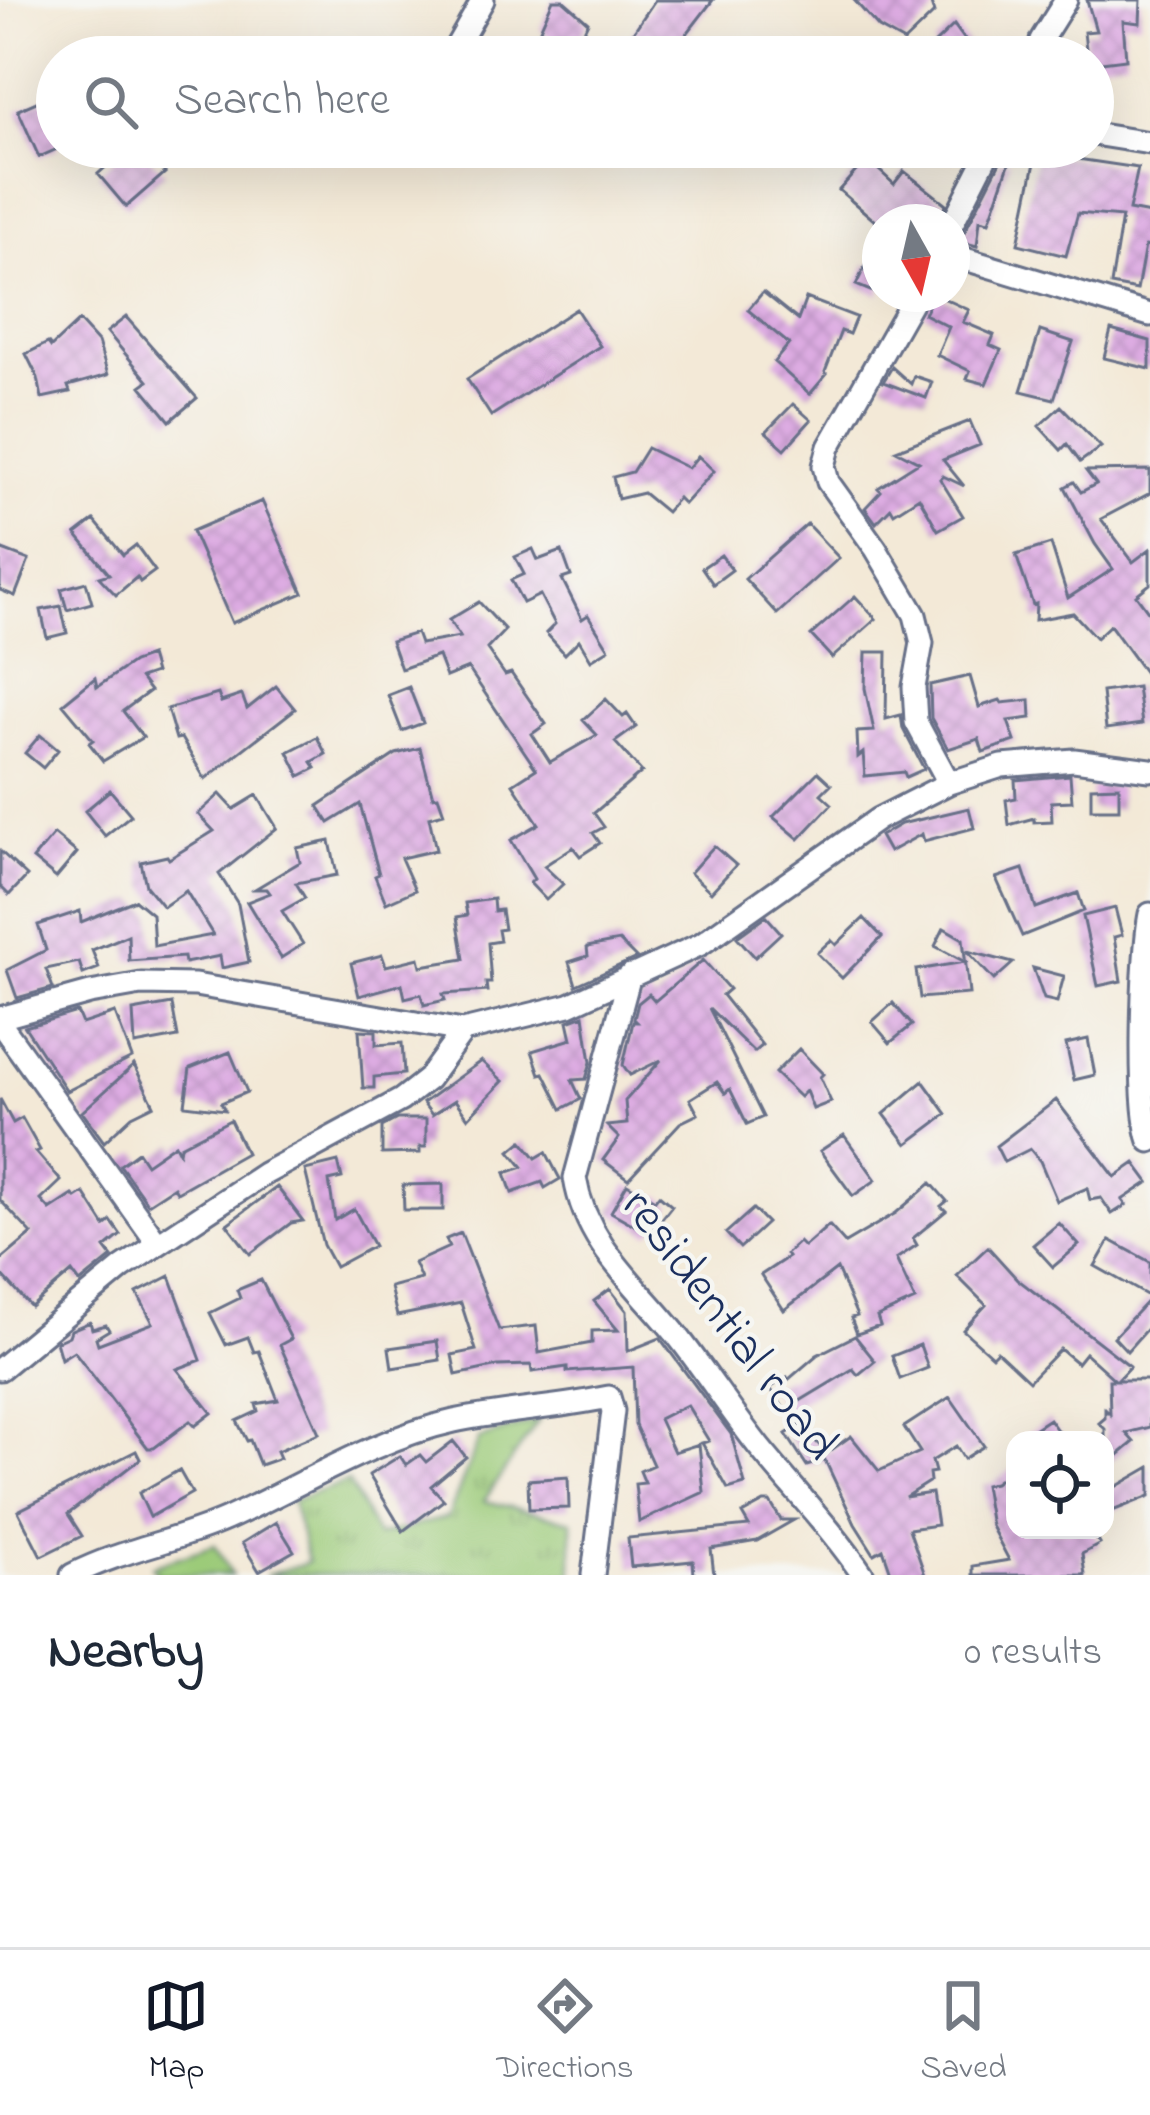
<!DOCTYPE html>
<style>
:root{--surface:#fff;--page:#f6f6f7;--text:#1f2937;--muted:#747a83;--line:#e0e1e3;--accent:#111827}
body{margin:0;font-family:"Indie Flower",sans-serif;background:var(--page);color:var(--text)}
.controls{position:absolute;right:36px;bottom:36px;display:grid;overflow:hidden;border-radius:24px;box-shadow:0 12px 48px #0002}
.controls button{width:108px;height:108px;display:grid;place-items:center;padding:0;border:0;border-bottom:3px solid var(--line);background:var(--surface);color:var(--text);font:60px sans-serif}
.compass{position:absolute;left:862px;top:204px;width:108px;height:108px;border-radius:50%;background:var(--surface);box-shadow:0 12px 48px #0002;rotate:172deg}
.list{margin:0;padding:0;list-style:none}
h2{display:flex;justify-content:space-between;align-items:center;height:156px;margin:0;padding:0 48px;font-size:51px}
h2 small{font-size:39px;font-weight:400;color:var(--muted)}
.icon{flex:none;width:66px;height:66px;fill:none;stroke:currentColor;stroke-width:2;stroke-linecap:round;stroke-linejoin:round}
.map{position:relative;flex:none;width:1150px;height:1575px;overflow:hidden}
.search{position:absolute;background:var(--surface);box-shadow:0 12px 48px #0002;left:36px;right:36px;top:36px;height:132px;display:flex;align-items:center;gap:30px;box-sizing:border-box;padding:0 42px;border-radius:66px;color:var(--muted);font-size:45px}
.sheet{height:372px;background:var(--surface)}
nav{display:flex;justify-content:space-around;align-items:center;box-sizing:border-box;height:168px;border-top:3px solid var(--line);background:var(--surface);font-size:33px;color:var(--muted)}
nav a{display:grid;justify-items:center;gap:6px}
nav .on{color:var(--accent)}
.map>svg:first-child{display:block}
.grass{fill:url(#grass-tufts);stroke:#5c7d6c;stroke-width:3}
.building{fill:url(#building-cross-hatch)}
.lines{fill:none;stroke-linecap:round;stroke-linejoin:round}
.minor-casing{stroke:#677088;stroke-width:27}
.minor{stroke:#fff;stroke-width:21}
.labels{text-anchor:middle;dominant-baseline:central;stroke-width:9;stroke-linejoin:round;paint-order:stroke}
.street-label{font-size:51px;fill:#1b2f5e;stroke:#f6f6f2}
</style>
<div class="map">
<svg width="1150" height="1575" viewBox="0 0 1150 1575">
<defs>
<pattern id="grass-tufts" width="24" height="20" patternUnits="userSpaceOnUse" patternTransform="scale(3)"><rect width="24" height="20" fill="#9ccb79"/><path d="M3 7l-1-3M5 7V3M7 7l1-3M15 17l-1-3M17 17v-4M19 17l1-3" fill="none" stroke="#7ea566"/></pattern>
<pattern id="building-cross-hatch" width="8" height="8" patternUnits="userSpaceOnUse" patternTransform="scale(3)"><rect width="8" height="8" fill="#ddace2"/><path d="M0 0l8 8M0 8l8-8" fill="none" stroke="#bd94c4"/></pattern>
</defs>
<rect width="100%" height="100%" fill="#f6f6f2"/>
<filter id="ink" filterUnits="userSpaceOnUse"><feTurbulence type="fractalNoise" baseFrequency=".00833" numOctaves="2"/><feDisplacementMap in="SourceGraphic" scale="24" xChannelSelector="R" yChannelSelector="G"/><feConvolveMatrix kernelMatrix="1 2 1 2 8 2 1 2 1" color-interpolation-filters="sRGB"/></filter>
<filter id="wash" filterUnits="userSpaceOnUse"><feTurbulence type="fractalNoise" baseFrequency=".004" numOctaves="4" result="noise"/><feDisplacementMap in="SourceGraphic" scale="48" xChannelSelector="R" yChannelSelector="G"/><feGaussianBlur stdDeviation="2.7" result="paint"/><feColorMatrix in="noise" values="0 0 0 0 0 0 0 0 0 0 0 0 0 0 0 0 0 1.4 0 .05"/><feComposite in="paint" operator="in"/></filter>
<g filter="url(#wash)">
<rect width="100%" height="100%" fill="#f3e9d7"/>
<path class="grass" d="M539 1420 484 1501 572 1521V1575H266L308 1562 292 1501 348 1481 377 1536 448 1517 479 1439Z
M215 1545 232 1575H157L152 1566Z"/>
<g id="blocks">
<path class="building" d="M553 0H563L588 22 579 41 563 49 540 29Z
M655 0H713L669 57 632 34Z
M854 0H930L934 13 904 42 879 28Z
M1087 0H1141L1140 23 1123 21 1126 59 1093 63V57H1087L1084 32 1096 31Z
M954 25 971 48 966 57H938L934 44Z
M57 93V149L39 157 18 110Z
M128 147H139L165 173 126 207 98 174Z
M1037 153 1138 168 1129 210 1150 214V247L1145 246 1137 290 1111 285 1122 217 1078 213 1066 256 1018 244Z
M867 159 894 184 904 171 946 204 937 222H876L839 190Z
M1001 160 1010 161 989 222 980 220 977 246 955 240 965 231Z
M866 264 880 270V295L856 285Z
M763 292 798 320 806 298 856 317 849 334 841 331 825 372 827 374 810 394 774 362 789 344 748 310Z
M934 294 969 310 963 322 994 335 990 345 1001 350 986 384 967 379 970 371 937 355 949 327 924 314Z
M576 309 600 346 491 416 467 379Z
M126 317 197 398 170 421 141 386 148 381 107 332Z
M79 321 98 342 108 375 68 386 70 392 42 398 38 378 26 354 48 343 51 347Z
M1111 330 1150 341V369L1104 358Z
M1040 331 1073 342 1054 399 1021 391Z
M892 367 911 384 914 376 932 382 926 398 883 382Z
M793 404 811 420 785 449 766 432Z
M1061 406 1101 447 1080 462 1067 444 1061 450 1039 426Z
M970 421 980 445 943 460 964 486 943 476 940 479 963 516 938 530 919 497 894 513 891 508 876 523 865 508 881 491 878 488 919 462 896 450Z
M647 448 688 468 698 456 714 471 684 504 678 498 666 512 643 493 618 499 613 477 632 472Z
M1150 470V493L1101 519 1133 562 1150 549V584L1136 595 1150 614V680L1110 625 1096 638 1073 613 1035 620 1036 604 1033 605 1016 555 1051 544 1068 598 1113 569 1095 544 1065 487 1074 482 1081 492 1096 484 1086 471Z
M262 501 303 593 232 623 192 531Z
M94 520 123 555 136 545 155 571 140 582 137 577 116 595 99 577 109 574 76 534Z
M807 524 839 558 777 614 745 579Z
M0 549 29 560 15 596 0 590Z
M533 549 538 560 562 551 571 576 562 579 582 619 588 615 609 649 591 660 579 640 565 654 546 633 555 624 540 595 523 603 511 580 524 574 515 557Z
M721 555 732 570 713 584 702 568Z
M86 582 92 603 67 610 61 589Z
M855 596 876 619 832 658 811 635Z
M479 602 505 630 487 649 505 675 511 673 546 724 532 734 550 762 597 735 583 720 606 699 623 717 627 714 636 727 615 742 642 772 594 813 604 827 593 833 600 843 580 856 573 847 544 866 563 884 546 900 530 883 534 879 511 840 539 824 513 784 536 769 468 668 446 677 438 656 401 669 391 641 416 633 420 644 460 637 449 620Z
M61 606 67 633 47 638 41 610Z
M866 652H887L886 719 901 715 903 729 924 769 906 777 904 772 865 776 863 753 858 757 857 732 874 731 865 688Z
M150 656 155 673 140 678 150 691 123 711 143 737 103 761 89 743 93 740 63 704 95 678 97 687 133 662Z
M970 676 979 707 1000 700 1002 703 1030 700 1031 718 1008 721 1015 741 983 752 979 739 948 749 931 718 930 685Z
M276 686 295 709 205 779 181 738 176 739 167 709 218 694 221 702 242 695 247 709Z
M409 687 423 723 402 731 388 695Z
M1137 687 1142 724 1106 729 1102 692Z
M40 735 58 750 43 768 25 753Z
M317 737 326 754 312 762 316 768 300 776 288 752Z
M420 748 433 797 438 796 444 813 429 817 436 850 401 858 415 890 386 903 375 876 379 874 360 804 329 823 318 806 396 754Z
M818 772 831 784 821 794 832 804 799 839 773 817Z
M1070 775 1072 801 1051 802 1052 821 1034 822V818L1009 825 1006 800 1016 798 1015 780Z
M1119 786V809H1091V787Z
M110 790 131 815 105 836 85 811Z
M220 794 234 809 257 795 277 828 219 874 238 904 249 962 222 968 220 956 185 963 184 957 129 961 128 935 92 950 99 968 83 974 79 962 46 969 53 988 17 998 7 970 46 950 38 925 80 911 81 922 135 900 152 914 154 946 213 935 186 891 163 907 146 886 141 862 167 856 169 859 214 831 198 814Z
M969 808 974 828 924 841 922 834 889 852 880 836 901 824Z
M54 834 77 853 56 878 33 859Z
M330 841 337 875 296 883 305 898 282 911 303 944 281 958 247 902 270 893 267 889H255L300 862 297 848Z
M714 846 736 865 711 892 690 873Z
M0 851 27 876 9 895 0 886Z
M1023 869 1036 908 1078 893 1084 911 1022 936 996 878Z
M493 899 494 911 501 910 504 929 498 930 500 941 488 943 491 983H486L487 991 443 994 445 1000 424 1005 421 994 405 998 402 984 359 996 351 963 382 955 386 966 419 958 421 966 464 959 457 917 467 915 465 903Z
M1115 908 1122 935 1114 937 1121 981 1098 986 1083 916Z
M766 916 781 933 755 957 737 937Z
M864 918 882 937 842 978 817 953 831 940 836 945Z
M944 928 963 939 969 994 920 998 916 970 965 962 935 946Z
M619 941 636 958 576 985 569 962 588 956 587 947Z
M967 951 1013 963 994 980Z
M703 960 729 989 722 995 762 1045 754 1052 709 1008 763 1117 747 1124 730 1089 725 1093 717 1082 690 1099 698 1114 680 1123 628 1179 603 1160 619 1138 607 1126 627 1124 625 1101 661 1060 630 1075 623 1065 633 1022H637L634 1019 638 1003 649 994 655 1001Z
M1033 968 1064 976 1057 1002 1044 999Z
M893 1003 912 1025 890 1043 872 1022Z
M172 1004 178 1037 135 1045 133 1011Z
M77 1012 82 1024 115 1013 132 1058 67 1091 25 1027Z
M584 1015 591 1062 586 1079 572 1080 581 1099 562 1109 544 1073 540 1074 532 1051 572 1039 568 1021Z
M359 1030 376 1031V1045L402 1043 404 1074 374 1077V1088H363Z
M1088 1039 1095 1075 1074 1080 1066 1044Z
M799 1049 823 1074 820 1077 831 1102 813 1109 806 1091 800 1097 775 1073Z
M230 1052 247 1092 221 1103 225 1110 185 1105 190 1068Z
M481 1061 503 1081 468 1118 455 1100 432 1115 423 1103Z
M134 1065 154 1105 132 1116 104 1142 82 1112Z
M923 1081 947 1114 907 1144 884 1114Z
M0 1099 13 1123 22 1118 40 1150 36 1152 61 1181 41 1200 50 1210 73 1195 76 1198 84 1193 105 1226 111 1221 121 1235 105 1248 112 1257 80 1283 72 1272 31 1307 0 1273V1261L32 1234 0 1200Z
M1056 1100 1115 1177 1135 1163 1149 1182 1122 1200 1126 1205 1112 1214 1101 1198 1090 1200 1087 1188 1057 1201 1040 1161 1030 1149 1004 1162 996 1146Z
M397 1119H426V1147H420V1153L382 1154V1127Z
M230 1120 246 1153 177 1192 174 1187 148 1204 120 1165 138 1152 146 1164 175 1144 179 1152 180 1146Z
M844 1135 876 1180 853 1196 820 1151Z
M522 1141 536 1158 546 1152 560 1179 545 1188 542 1182 512 1193 505 1173 523 1167 510 1151Z
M338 1162 342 1178 329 1181 335 1220 354 1209 374 1246 335 1267 323 1245 305 1170Z
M931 1183 947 1201 941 1206 946 1211 913 1238 917 1245 896 1259 915 1300 877 1317 880 1326 857 1334 851 1318 857 1316 837 1269 784 1310 761 1275 788 1257 786 1254 799 1242 804 1247 829 1225 845 1243 896 1213Z
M443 1184V1210H404L403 1185Z
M627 1184 655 1200 659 1195 672 1206 650 1234 611 1212Z
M277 1187 303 1221 291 1223 250 1254 227 1224Z
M753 1209 767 1223 740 1248 726 1233Z
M1059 1223 1079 1245 1053 1267 1033 1245Z
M461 1233 499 1330 536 1326 539 1353 592 1343V1331L618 1330 594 1301 610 1289 627 1311 628 1351 660 1338 731 1434 745 1484 728 1489 702 1443 709 1441 687 1405 659 1419 674 1452 699 1444 704 1492 639 1522 635 1484 645 1483 640 1471 653 1465 635 1425 633 1367 567 1372V1367L532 1372 531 1365 498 1366 456 1375 452 1355 476 1350 461 1303 397 1316 390 1287 421 1279 414 1263 449 1247 446 1239Z
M1110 1240 1150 1262V1297L1095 1266Z
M988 1247 1017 1279 1130 1366 1117 1380H1150V1427L1126 1433 1134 1442 1105 1466V1429L1099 1423 1105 1418V1409L1110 1414 1109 1380H1115L1085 1353 1077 1363 1060 1349 1029 1381 997 1351 992 1356 963 1330 986 1305 957 1276Z
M170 1276 201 1360 177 1369 212 1413 195 1426 190 1421 154 1448H148L74 1351 61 1359 56 1342 69 1336 71 1330 90 1322 92 1329 106 1325 109 1330 96 1338 98 1344 153 1323 137 1293Z
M261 1280 291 1339 280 1345 319 1433 277 1451 280 1458 260 1465 250 1440 247 1441 237 1421 258 1411 256 1404 278 1400 259 1351 254 1352 248 1337 226 1345 210 1313 240 1298 237 1290Z
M1150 1298V1325L1127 1351 1114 1337Z
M855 1336 875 1361 858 1375 853 1369 785 1410 770 1388 787 1377 788 1380 817 1355Z
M437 1341 440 1360 392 1368 389 1348Z
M920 1345 928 1368 900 1379 892 1356Z
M950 1397 984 1446 964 1459 956 1446 932 1461 935 1472 929 1473 930 1481 905 1497 932 1493 937 1525 909 1529 925 1575H892L883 1549 874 1554 855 1524 825 1460 807 1466 786 1434 800 1425 827 1453 851 1436 879 1471 920 1452 904 1427Z
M1049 1419 1064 1440H1017Z
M453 1441 466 1457 431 1486 444 1500 403 1531 369 1475 400 1456 406 1465 420 1455 426 1462Z
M136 1451 140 1459 68 1514 82 1536 41 1556 18 1511Z
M1015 1467V1530H1092L1100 1544 1082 1554 1085 1575H973V1566L1009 1560 991 1526 984 1485 994 1483Z
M1150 1467V1496L1105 1514V1493Z
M179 1470 192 1493 150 1517 139 1493Z
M568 1477 569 1508 529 1509 528 1480Z
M764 1502H770L781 1520H794L757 1541 711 1549 714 1575H694L693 1561 631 1567 628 1538 749 1526 742 1514Z
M276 1522 294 1551 259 1571 242 1543Z"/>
</g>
</g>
<g filter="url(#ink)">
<use href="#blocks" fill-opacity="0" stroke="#677088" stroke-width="3"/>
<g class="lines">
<g class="minor-casing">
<path id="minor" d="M1041 40 1066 0
M455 49 483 0
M1093 134 1150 143
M952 224 991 147
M952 255 1150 315
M916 294 829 447 824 466 828 482 876 549 915 615 922 643 914 687 916 722 949 783
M1150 914C1142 953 1137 1107 1150 1141
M630 975 575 1178C586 1248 642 1289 683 1343 709 1377 733 1414 759 1447 794 1490 832 1529 863 1575
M0 1018 90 993 141 984 195 985 463 1031 569 1005 701 944 878 819 949 783 1002 766 1074 760 1150 770
M0 1023 158 1244
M0 1369 122 1268 264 1174 401 1100 428 1079 463 1031
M72 1575C123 1549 175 1542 227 1519 302 1485 373 1439 454 1421 505 1410 558 1408 609 1397L613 1411 593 1575"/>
</g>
<use href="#minor" class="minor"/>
</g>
</g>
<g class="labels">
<g class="street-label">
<text transform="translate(728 1326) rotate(53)">residential road</text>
</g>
</g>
</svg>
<div class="controls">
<button><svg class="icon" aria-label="locate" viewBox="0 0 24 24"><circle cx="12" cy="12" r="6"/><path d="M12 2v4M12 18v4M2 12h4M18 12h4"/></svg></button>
</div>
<svg class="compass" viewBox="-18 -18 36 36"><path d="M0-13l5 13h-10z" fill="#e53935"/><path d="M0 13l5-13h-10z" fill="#747a83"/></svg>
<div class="search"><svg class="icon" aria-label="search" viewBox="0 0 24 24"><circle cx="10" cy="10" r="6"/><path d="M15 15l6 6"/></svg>Search here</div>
</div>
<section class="sheet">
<h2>Nearby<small>0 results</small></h2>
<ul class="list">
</ul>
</section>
<nav>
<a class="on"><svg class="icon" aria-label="map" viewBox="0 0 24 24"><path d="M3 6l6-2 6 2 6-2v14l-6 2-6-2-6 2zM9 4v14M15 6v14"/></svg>Map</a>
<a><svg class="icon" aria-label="directions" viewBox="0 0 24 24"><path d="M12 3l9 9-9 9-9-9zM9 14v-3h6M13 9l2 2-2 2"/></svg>Directions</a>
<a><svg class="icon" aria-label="saved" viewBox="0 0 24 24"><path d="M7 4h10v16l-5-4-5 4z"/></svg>Saved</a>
</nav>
